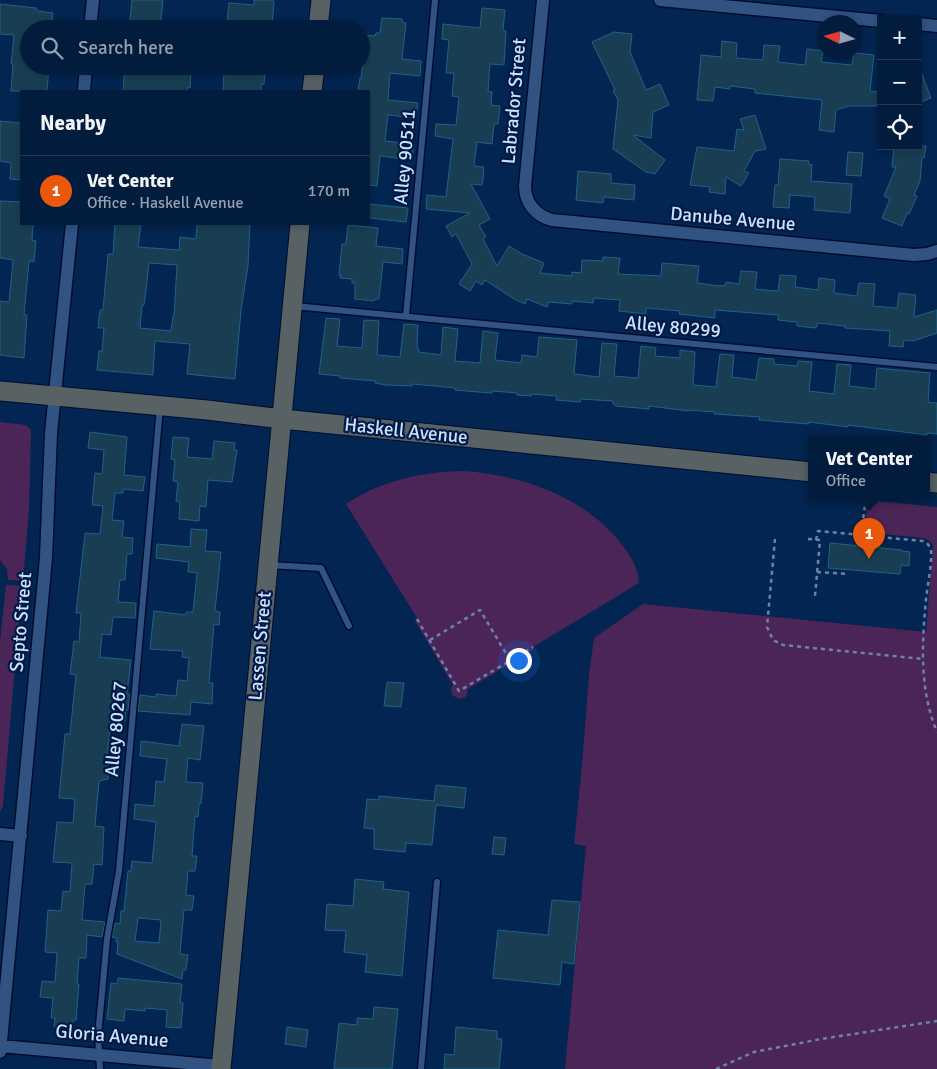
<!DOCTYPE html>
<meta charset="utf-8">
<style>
:root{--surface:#021c3d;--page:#102948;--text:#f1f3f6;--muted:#96a1b0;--line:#233a57;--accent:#ea580c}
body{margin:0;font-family:Signika,sans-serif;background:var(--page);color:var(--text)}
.controls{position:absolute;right:15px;top:15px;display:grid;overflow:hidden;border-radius:0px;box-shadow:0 2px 8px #0003}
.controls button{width:45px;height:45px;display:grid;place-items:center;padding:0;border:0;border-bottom:1px solid var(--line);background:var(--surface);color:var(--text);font:25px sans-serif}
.compass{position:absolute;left:817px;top:15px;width:45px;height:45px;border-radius:50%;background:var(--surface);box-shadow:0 2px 8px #0003;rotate:275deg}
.you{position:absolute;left:518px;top:660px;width:18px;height:18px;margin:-12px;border:4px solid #fff;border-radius:50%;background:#1a73e8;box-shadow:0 0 0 8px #1a73e833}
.badge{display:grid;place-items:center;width:32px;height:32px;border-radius:50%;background:var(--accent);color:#fff;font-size:16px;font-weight:700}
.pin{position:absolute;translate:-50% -41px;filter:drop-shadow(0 1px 2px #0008)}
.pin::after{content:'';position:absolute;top:26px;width:18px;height:15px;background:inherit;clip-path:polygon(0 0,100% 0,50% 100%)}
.popup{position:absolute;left:808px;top:436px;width:122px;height:65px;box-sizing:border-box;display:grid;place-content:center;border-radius:0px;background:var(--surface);filter:drop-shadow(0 1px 4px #0005);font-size:16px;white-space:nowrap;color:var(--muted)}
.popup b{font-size:19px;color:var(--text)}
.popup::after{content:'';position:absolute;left:50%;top:100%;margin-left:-10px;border:10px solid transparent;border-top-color:var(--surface)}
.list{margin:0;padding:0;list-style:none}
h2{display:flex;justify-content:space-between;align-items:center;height:65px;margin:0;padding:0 20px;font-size:21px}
h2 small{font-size:16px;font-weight:400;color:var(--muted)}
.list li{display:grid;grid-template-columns:32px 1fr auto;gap:15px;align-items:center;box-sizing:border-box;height:70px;padding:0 20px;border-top:1px solid var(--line)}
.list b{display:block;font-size:19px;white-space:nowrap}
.list p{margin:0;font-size:16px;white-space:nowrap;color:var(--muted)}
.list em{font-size:16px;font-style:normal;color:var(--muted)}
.icon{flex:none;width:28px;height:28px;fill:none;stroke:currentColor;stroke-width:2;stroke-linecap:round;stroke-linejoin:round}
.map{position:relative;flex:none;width:937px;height:1069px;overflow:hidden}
.search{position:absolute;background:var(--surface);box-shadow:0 2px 8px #0003;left:20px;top:20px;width:350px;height:55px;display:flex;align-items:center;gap:12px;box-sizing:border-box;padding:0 18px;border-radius:28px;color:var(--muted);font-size:19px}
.panel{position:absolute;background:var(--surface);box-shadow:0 2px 8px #0003;left:20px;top:90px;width:350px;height:135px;border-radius:0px}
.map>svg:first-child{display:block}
.green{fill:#4b2557}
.building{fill:#193e53;stroke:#1d6388;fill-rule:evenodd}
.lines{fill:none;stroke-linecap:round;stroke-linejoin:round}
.service-casing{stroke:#000d2e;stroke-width:9}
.minor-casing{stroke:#000d2e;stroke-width:15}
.secondary-casing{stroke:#000d2e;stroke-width:21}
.path{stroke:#6a85a9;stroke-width:2.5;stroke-dasharray:4 4;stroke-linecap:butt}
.service{stroke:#305384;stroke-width:6}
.minor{stroke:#305384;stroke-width:12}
.secondary{stroke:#586164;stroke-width:19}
.labels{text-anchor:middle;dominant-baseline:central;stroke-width:4.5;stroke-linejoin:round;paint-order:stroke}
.street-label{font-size:19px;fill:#cde1fe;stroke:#001a46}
</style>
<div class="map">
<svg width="937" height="1069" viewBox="0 0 937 1069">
<rect width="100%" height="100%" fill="#032551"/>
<path class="green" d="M0 422 26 425 31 430V434L29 510 23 581 8 580 7 569 0 560Z
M464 471C523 475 586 497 623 546 632 558 638 568 639 583L533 647V650L468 689 466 697 459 699 452 695 451 688 453 685 415 621 417 618 346 504C382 480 422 472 464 471Z
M868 500 937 507V1069H565L586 846 574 844 582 766 589 675 594 638 643 604 926 632 933 545 928 540 924 538 871 533 865 524Z
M6 585 22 586 3 806 0 812V641Z"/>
<path class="building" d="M132 0H163L160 29H129Z
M254 0H272L274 2 272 26 227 22 229 3 254 5Z
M0 4 36 8 38 11 53 13 51 29H29V66H49L47 91H11L13 64H11L14 35 0 34Z
M482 8 505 10 503 30 506 31 504 65 490 64 488 91 492 92 491 105 500 106 498 124H494L492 144 477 142 474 166 484 167 483 180 482 185 471 184 490 219 479 225 486 237 483 239 497 266 509 246 522 254 544 263 540 273 572 276V272L581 273 582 260 603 261V257L620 258 618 274 661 276 662 263 699 266 697 283 720 286 725 285 726 282 739 284 741 271 757 272 755 289 778 291 780 275 796 276 795 287 818 290 819 278 835 280 834 293 857 296 859 283 875 284 873 306 897 308 899 293 916 295 914 317 937 310V333L913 341 904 340 903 347 889 346 890 331 845 328V326L817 323V327H815V328L797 326V322L778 320V315L715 310V318L679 314 680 311 646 308V314L619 311 620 300 594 298 593 303 572 301V304L549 302 547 307 527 299 525 304 514 299 485 280 482 285 476 281 470 291 459 284 472 264 456 234 452 237 446 226 470 213 426 209 427 195 446 197 453 139 435 136 436 124 456 125 459 97 452 96 454 73H446L449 40 442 39 443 24 480 28Z
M382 18 402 19V22L406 23 402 59 421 61 420 76 390 73 388 100 418 103 416 118 388 115 385 141 414 144 412 160 380 156 377 186 369 185V91H358L360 78H361L364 51H361V45L364 35 375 36 376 33H380Z
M614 32 632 34 630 52 646 90 660 84 669 105 653 112 651 138 633 135 665 160 655 174 646 172 613 149 618 100 613 91 615 90 592 42Z
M722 41 737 43 736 58 763 60 764 45 780 46 778 62 805 65 807 49 823 51 821 62 852 65 854 53 874 55 870 91 879 92 877 106H849L836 110 834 132 819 130 822 100 755 93V89L730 86V89L715 87 713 101 697 100 701 55 721 57Z
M125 66H151V70L191 73 190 88 188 87 187 91H123Z
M228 66H255V72L265 73 264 84H261V91H223L224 69 228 70Z
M919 66 931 98 918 103V67Z
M755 115 766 149 755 151 744 171 749 173 741 186 726 177 725 194 709 192 710 187 690 185 697 147 734 151 737 129 744 130 740 119Z
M0 121 21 123V180L10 179 11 163 0 161Z
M894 146H926L924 158H922L920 181 914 195 917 196 909 214 907 213 902 226 882 218 890 199 884 196 896 167H892Z
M848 152 863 153 861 176 846 175Z
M780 159 809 161V164L812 165 811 181 852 184 850 213 814 210 815 197 790 195 789 208 773 207 775 185H778Z
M578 171 611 174V183L635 185 634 200 604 197 603 203 576 200Z
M0 201 21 202V224H33L32 240 36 241 34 262 29 261 24 315H27L24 358 0 355V301L9 302 13 260 0 258Z
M369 204 408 208 406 222 369 218Z
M115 224H141L138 247 179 250 180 237 196 239 197 224H250L248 266 241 310 235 379 187 374 190 344 155 341 153 375 97 370 99 351H102L104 328H98L100 310H103L108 254H113ZM149 263 177 265 174 316H173L171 331 140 328 142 305H144L146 290Z
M348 225 378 228 376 246 403 249 402 264 383 262 379 299H375L374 301 355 299V283H352V279L340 278 341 275H339L342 244H346Z
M326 318 340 319 337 346 362 348 364 320 379 321 377 355 400 357 404 324 418 325 417 345 419 352 441 355 443 327 458 329 455 361 480 363 483 331 498 333 495 360 521 363 522 355 537 357 539 337 577 340 574 374 599 377 602 343 617 344 614 376 638 378 641 346 656 348 655 356 680 358V350L695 352 693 385 716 387 720 354 734 355 732 377 756 380 759 358 774 359V364L797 366 798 361 812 362 809 391 834 394 837 364 851 365 849 386 875 389 877 368 930 373 928 402 937 403V434L927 433V435L848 425V427L809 422V424L759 420 760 417 714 414V412L689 410V411L649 406V409L616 406 613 404V401L581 399 580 402 556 400 557 396 531 394V396L517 395V393L492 391V393L478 392 455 390V388L412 384V386L386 385 375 383 376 381 340 378V376L319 374Z
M90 432 127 437 124 475 145 477 143 491 123 489V493H115L112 520 124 521 122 537 133 538 132 554H127L125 580H120L118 602 136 603 135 618 113 617 111 635 102 634 100 657 131 660 127 694H130L128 710 126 709 125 721 111 720 106 766H109L108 779 99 781 95 826 104 827 102 865 94 864 92 884H85L82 920 105 922 102 937 87 935 86 958H79L77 984H79L76 1020H73L72 1029 54 1027 55 1018H51L53 998 40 997 42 981 55 982 57 953 45 952 48 910 61 911 63 891 70 892 72 863 53 862 57 822 73 823 75 799 59 798 65 734H70L76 675 70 674 74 641 79 642 81 613H76L85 533 100 534 103 506 92 505 95 473 102 474 104 450 88 448Z
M173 437 189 438 187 457 212 459 214 441 235 443 234 450H237L232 482 208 480 206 507 200 506 199 521 179 519 180 502 176 501 178 482 173 481 175 460 171 459Z
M191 529 207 530 205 551 221 552 215 611 220 612 219 625 214 624 209 683H213L212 704 191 702 190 715 138 711 140 695 156 697V694L176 696 178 680 187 681 189 658 182 657 183 651 150 649 154 611 186 615V612H193L197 573 188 572 189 562 156 558 157 544 190 547Z
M830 543 902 550V551L910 552 909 566 901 565 900 574 828 568Z
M387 682 404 683 401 707 384 706Z
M182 724 204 726 200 760 188 758 186 782 203 783 201 804H199L198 817 195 816 192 856H197L195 871H188L186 895 194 896 192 910H184L180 954 188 955 186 970H183L182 979 117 954 118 942H116L117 938 112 937 115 923 120 924 121 911H124L128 871H131L132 861 152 863 156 822 134 819 135 804 154 806 156 781 164 782 167 759 140 756 141 741 179 746ZM138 918 161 920 159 943 135 941Z
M436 785 466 788 464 808 436 805 432 845 406 843 405 852 374 849V829L364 828 367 799 379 800V796L434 801Z
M494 837 506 838 504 855 492 854Z
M355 879 384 882 383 889 409 892 402 976 365 972 367 955 344 952 346 931 325 930 327 904 353 906Z
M552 900 580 902 574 964 562 962 560 985 493 978 498 930 548 935Z
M118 978 182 984 180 1003H183L181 1028 166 1027 167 1010 145 1008V1011L125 1009 124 1021 107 1019 111 983 117 984Z
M374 1007 398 1009 392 1069H334L339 1023 357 1025V1018L373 1019Z
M287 1027 308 1030 306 1047 285 1044Z
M456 1027 497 1031V1039H502L499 1069H444L445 1054 454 1055Z"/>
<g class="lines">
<g class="service-casing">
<path id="service" d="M294 306 937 367
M406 316 435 0
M269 565 321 568 349 626
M100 1069 98 1036 107 939 119 871 160 407
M421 1069 437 882"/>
</g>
<g class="minor-casing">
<path id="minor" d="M543 0 525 186C525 203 536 216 552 220L914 255 927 254 937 251
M660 0 881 21
M918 24 937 26
M90 29 93 0
M84 91 86 66
M0 834 21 836
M1 1046 221 1066
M0 1052 46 558 51 433 72 224"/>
</g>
<g class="secondary-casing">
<path id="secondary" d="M318 29 321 0
M312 91 315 66
M0 391 207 410 282 419 812 472
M926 482 937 483
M221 1069 300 224"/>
</g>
<path class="path" d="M863 525 868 536 923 541 927 543 931 549C932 565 928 582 926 599 922 643 919 689 937 732
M775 539 767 627 773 640 783 645 923 659
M808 539 820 540 815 596
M816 540 818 531 862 535
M860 542 866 498
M817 572 848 574
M417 619 459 691 533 647
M430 640 480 610 510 660
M716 1069 754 1052 821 1039 937 1021"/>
<use href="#service" class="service"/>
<use href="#minor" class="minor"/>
<use href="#secondary" class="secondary"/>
</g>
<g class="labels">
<g class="street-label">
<text transform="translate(514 101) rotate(-85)">Labrador Street</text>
<text transform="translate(405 157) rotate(-85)">Alley 90511</text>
<text transform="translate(733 219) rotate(5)">Danube Avenue</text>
<text transform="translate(673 327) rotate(5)">Alley 80299</text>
<text transform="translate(406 431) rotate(6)">Haskell Avenue</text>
<text transform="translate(21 622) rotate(-85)">Septo Street</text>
<text transform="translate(260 646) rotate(-85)">Lassen Street</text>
<text transform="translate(116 729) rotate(-85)">Alley 80267</text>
<text transform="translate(112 1036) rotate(5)">Gloria Avenue</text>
</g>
</g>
</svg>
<div class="controls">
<button>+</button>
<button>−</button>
<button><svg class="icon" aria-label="locate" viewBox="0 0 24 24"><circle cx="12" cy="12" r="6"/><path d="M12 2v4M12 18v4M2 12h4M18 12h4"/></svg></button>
</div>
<svg class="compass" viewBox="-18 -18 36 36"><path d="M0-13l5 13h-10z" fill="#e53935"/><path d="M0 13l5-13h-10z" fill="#96a1b0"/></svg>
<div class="you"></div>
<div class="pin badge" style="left:869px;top:559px">1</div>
<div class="popup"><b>Vet Center</b>Office</div>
<div class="search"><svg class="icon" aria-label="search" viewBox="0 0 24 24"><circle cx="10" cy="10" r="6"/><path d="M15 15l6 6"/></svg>Search here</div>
<section class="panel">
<h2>Nearby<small></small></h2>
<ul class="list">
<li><span class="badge">1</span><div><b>Vet Center</b><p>Office · Haskell Avenue</p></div><em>170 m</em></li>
</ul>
</section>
</div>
